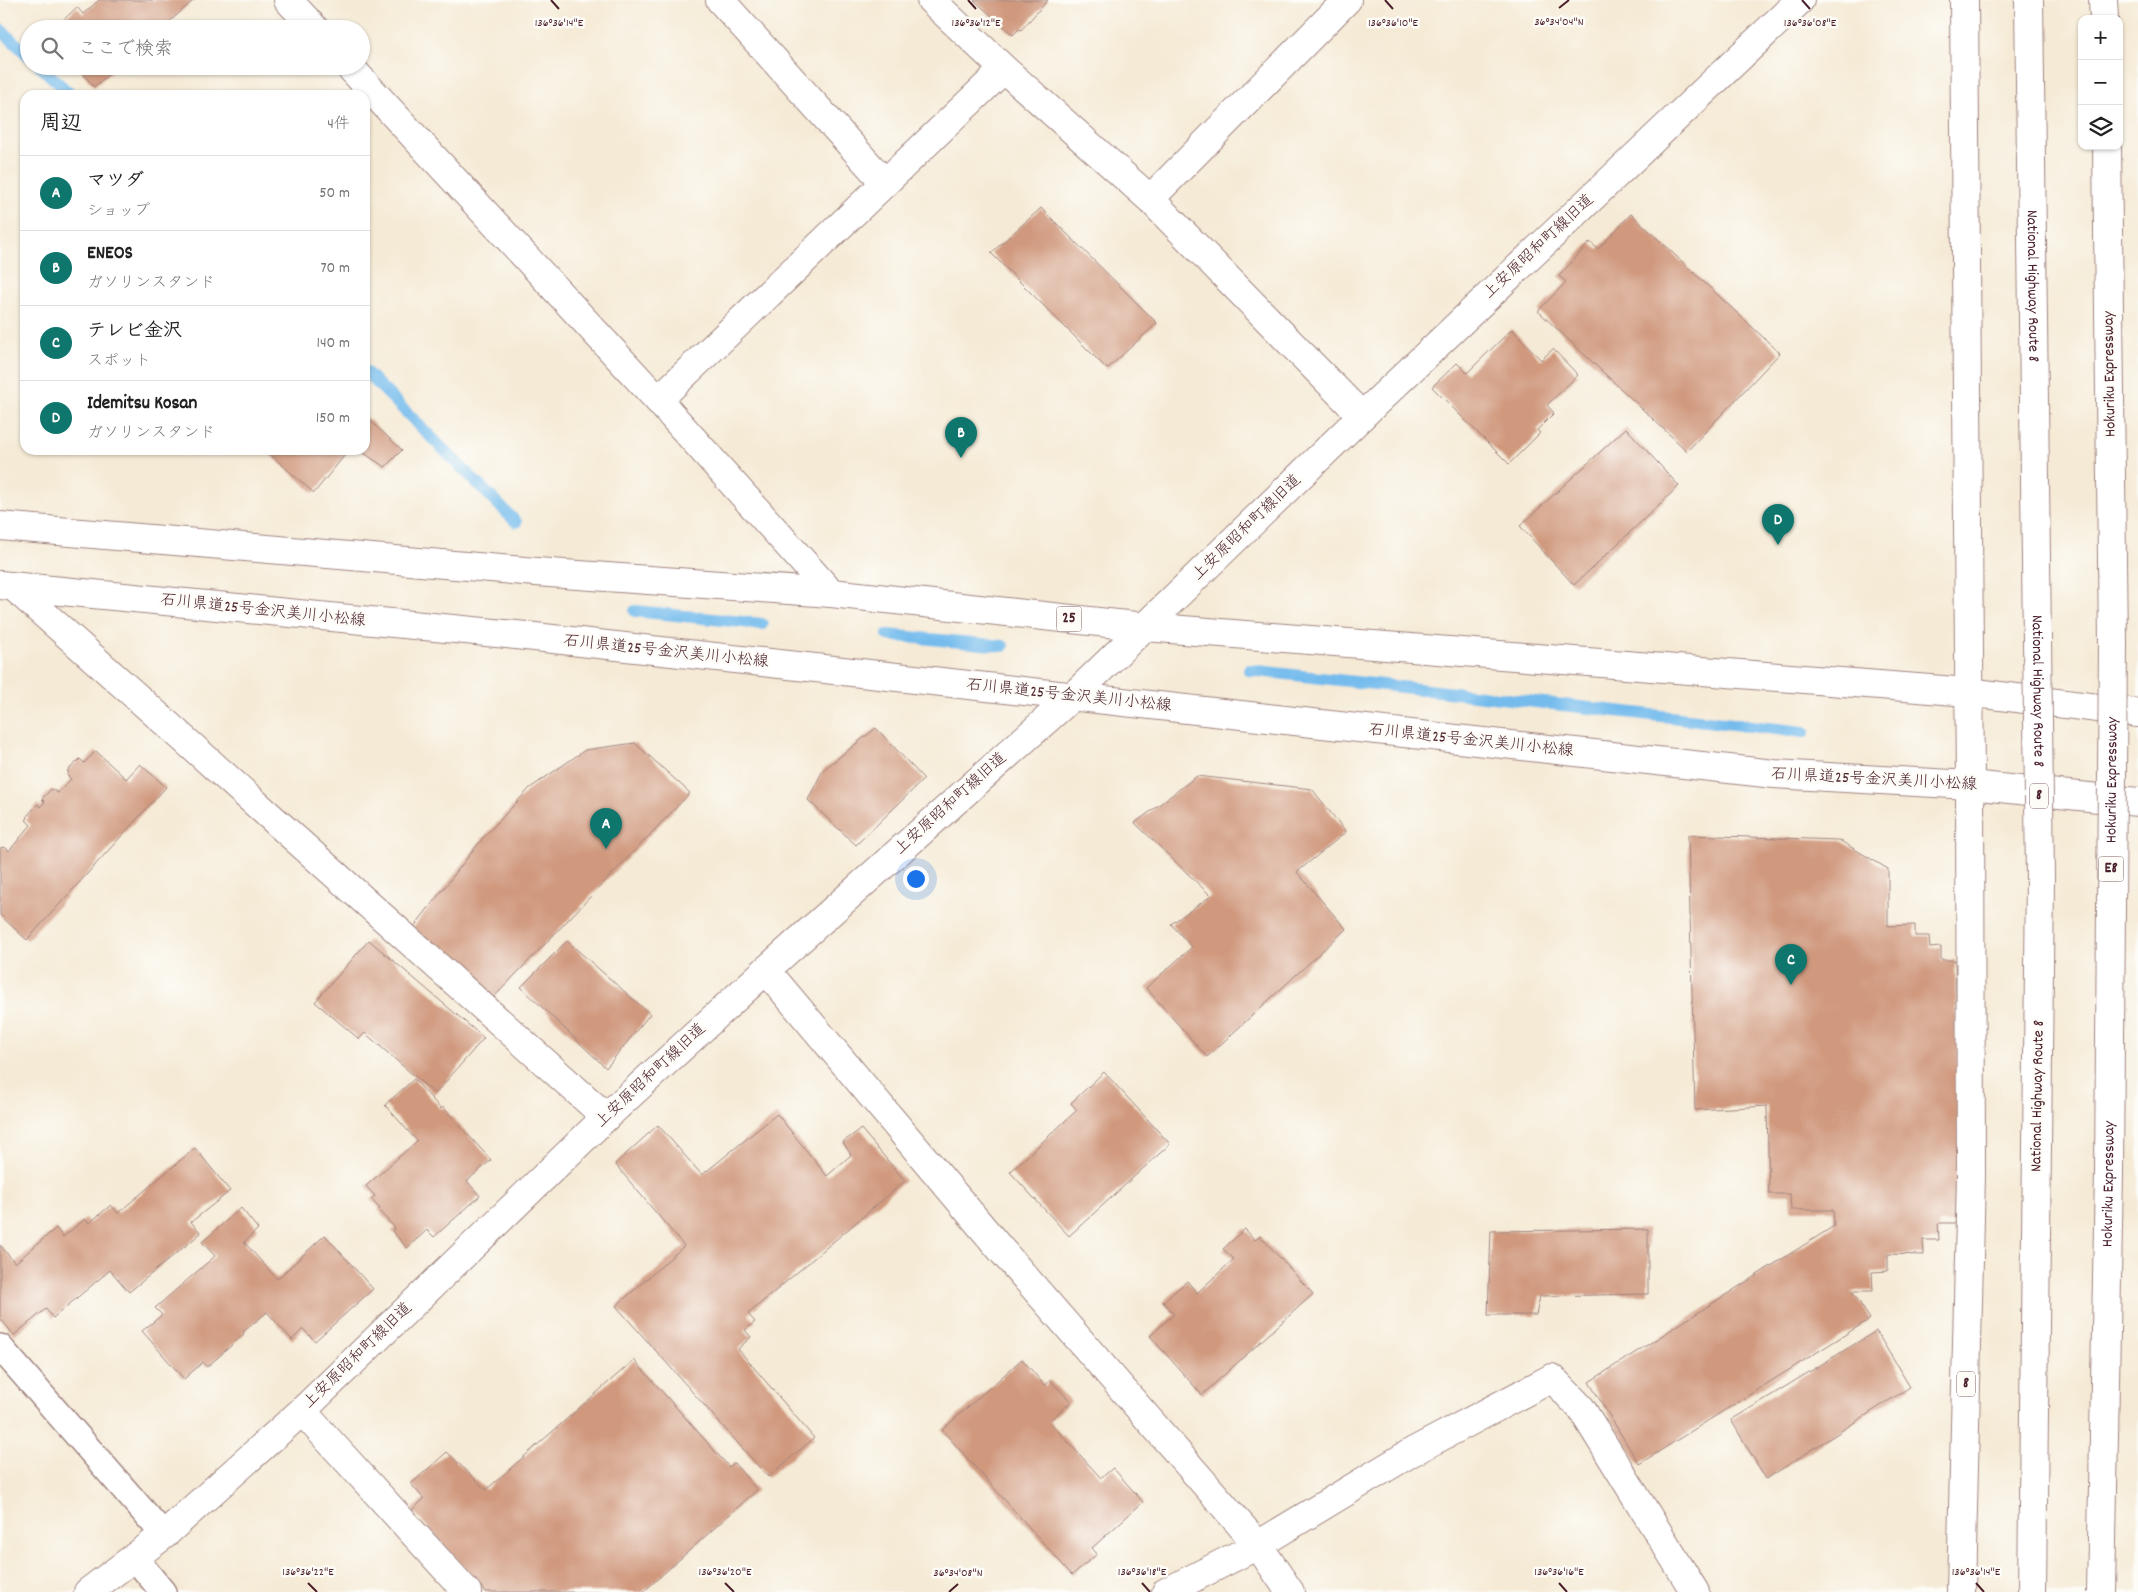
<!DOCTYPE html>
<html lang="ja">
<meta charset="utf-8">
<style>
:root{--surface:#fff;--page:#f6f6f6;--text:#222;--muted:#767676;--line:#e0e0e0;--accent:#0f766e}
body{margin:0;font-family:Dekko,"Klee One",sans-serif;background:var(--page);color:var(--text)}
.controls{position:absolute;right:15px;top:15px;display:grid;overflow:hidden;border-radius:10px;box-shadow:0 1px 4px #0004}
.controls button{width:45px;height:45px;display:grid;place-items:center;padding:0;border:0;border-bottom:1px solid var(--line);background:var(--surface);color:var(--text);font:25px sans-serif}
.you{position:absolute;left:915px;top:878px;width:18px;height:18px;margin:-12px;border:4px solid #fff;border-radius:50%;background:#1a73e8;box-shadow:0 0 0 8px #1a73e833}
.badge{display:grid;place-items:center;width:32px;height:32px;border-radius:50%;background:var(--accent);color:#fff;font-size:16px;font-weight:700}
.pin{position:absolute;translate:-50% -41px;filter:drop-shadow(0 1px 2px #0008)}
.pin::after{content:'';position:absolute;top:26px;width:18px;height:15px;background:inherit;clip-path:polygon(0 0,100% 0,50% 100%)}
.list{margin:0;padding:0;list-style:none}
h2{display:flex;justify-content:space-between;align-items:center;height:65px;margin:0;padding:0 20px;font-size:21px}
h2 small{font-size:16px;font-weight:400;color:var(--muted)}
.list li{display:grid;grid-template-columns:32px 1fr auto;gap:15px;align-items:center;box-sizing:border-box;height:75px;padding:0 20px;border-top:1px solid var(--line)}
.list b{display:block;font-size:19px;white-space:nowrap}
.list p{margin:0;font-size:16px;white-space:nowrap;color:var(--muted)}
.list em{font-size:16px;font-style:normal;color:var(--muted)}
.icon{flex:none;width:28px;height:28px;fill:none;stroke:currentColor;stroke-width:2;stroke-linecap:round;stroke-linejoin:round}
.map{position:relative;flex:none;width:2138px;height:1592px;overflow:hidden}
.search{position:absolute;background:var(--surface);box-shadow:0 1px 4px #0004;left:20px;top:20px;width:350px;height:55px;display:flex;align-items:center;gap:12px;box-sizing:border-box;padding:0 18px;border-radius:28px;color:var(--muted);font-size:19px}
.panel{position:absolute;background:var(--surface);box-shadow:0 1px 4px #0004;left:20px;top:90px;width:350px;height:365px;border-radius:15px}
.map>svg:first-child{display:block}
.lines{fill:none;stroke-linecap:round;stroke-linejoin:round}
.stream{stroke:#75bced;stroke-width:12}
.building{fill:#d0997e}
.service-casing{stroke:#a08480;stroke-width:28}
.minor-casing{stroke:#a08480;stroke-width:30}
.tertiary-casing{stroke:#a08480;stroke-width:30}
.primary-casing{stroke:#a08480;stroke-width:30}
.trunk-casing{stroke:#a08480;stroke-width:30}
.motorway-casing{stroke:#a08480;stroke-width:30}
.service{stroke:#fff;stroke-width:25}
.minor{stroke:#fff;stroke-width:28}
.tertiary{stroke:#fff;stroke-width:28}
.primary{stroke:#fff;stroke-width:28}
.trunk{stroke:#fff;stroke-width:28}
.motorway{stroke:#fff;stroke-width:28}
.trunk-bridge-casing{stroke:#a08480;stroke-width:30;stroke-linecap:butt}
.motorway-bridge-casing{stroke:#a08480;stroke-width:30;stroke-linecap:butt}
.trunk-bridge{stroke:#fff;stroke-width:28}
.motorway-bridge{stroke:#fff;stroke-width:28}
.ticks{fill:none;stroke:#4a1f2b;stroke-width:2}
.labels{text-anchor:middle;dominant-baseline:central;stroke-width:5;stroke-linejoin:round;paint-order:stroke}
.shield{fill:#fdfcf7;stroke:#806168;stroke-width:1}
.shield-label{font-size:15px;font-weight:bold;fill:#4a1f2b}
.street-label{font-size:16px;fill:#4a1f2b;stroke:#fdfcf7}
.ticks-label{font-size:12px;text-anchor:middle;fill:#4a1f2b;stroke:#fdfcf7;stroke-width:5;stroke-linejoin:round;paint-order:stroke}
</style>
<div class="map">
<svg width="2138" height="1592" viewBox="0 0 2138 1592">
<rect width="100%" height="100%" fill="#fdfcf7"/>
<filter id="ink" filterUnits="userSpaceOnUse"><feTurbulence type="fractalNoise" baseFrequency=".02" numOctaves="2"/><feDisplacementMap in="SourceGraphic" scale="10" xChannelSelector="R" yChannelSelector="G"/><feConvolveMatrix kernelMatrix="1 2 1 2 8 2 1 2 1" color-interpolation-filters="sRGB"/></filter>
<filter id="wash" filterUnits="userSpaceOnUse"><feTurbulence type="fractalNoise" baseFrequency=".0096" numOctaves="4" result="noise"/><feDisplacementMap in="SourceGraphic" scale="20" xChannelSelector="R" yChannelSelector="G"/><feGaussianBlur stdDeviation="1.12" result="paint"/><feColorMatrix in="noise" values="0 0 0 0 0 0 0 0 0 0 0 0 0 0 0 0 0 1.4 0 .05"/><feComposite in="paint" operator="in"/></filter>
<g filter="url(#wash)">
<rect width="100%" height="100%" fill="#f5ead5"/>
<g class="lines">
<path class="stream" d="M0 29 29 56
M40 66 71 95
M365 371 516 522
M635 611 762 624
M888 635 1003 646
M1249 670 1804 732"/>
</g>
<g id="blocks">
<path class="building" d="M99 0H194L161 29H54L77 7 83 14Z
M974 0H1048L1021 30 1019 29 1013 35Z
M77 66H118L94 87Z
M1041 208 1157 323 1107 369 991 253Z
M1631 214 1780 353 1687 451 1538 311 1566 282 1559 276 1590 242 1598 249Z
M1512 329 1541 360 1553 349 1578 375 1547 405 1554 413 1537 430 1540 433 1509 464 1432 387 1457 363 1467 373Z
M365 416 402 450 385 467 359 450H365Z
M1626 428 1679 486 1574 585 1520 526Z
M265 450H349L314 493Z
M876 728 924 779 856 845 808 800 823 770Z
M635 743 690 793 493 998 413 928 482 839 530 788 585 750Z
M96 751 126 779 140 764 166 787 27 940 0 915V848L5 847 9 851 31 825 26 820 28 818 27 816 38 804 40 807 45 802 42 799 51 789 58 793 71 779 67 775 69 772 67 771 80 759 84 763Z
M1197 776 1312 789 1346 832 1297 872 1346 929 1207 1057 1146 988 1192 947 1171 924 1211 896 1135 823Z
M1688 835 1839 840 1888 869V926L1915 925V936H1929L1930 948 1941 947V960H1955L1962 1223H1938L1939 1240H1923L1924 1255 1888 1254V1271L1872 1272 1873 1291H1852L1870 1319 1639 1464 1589 1382 1834 1226 1833 1210H1791L1790 1194H1769L1767 1106 1695 1110Z
M369 940 484 1038 435 1094 365 1033 359 1039 315 1002Z
M567 941 650 1014 606 1068 521 987Z
M1104 1072 1170 1144 1069 1236 1010 1172 1077 1110 1071 1103Z
M414 1079 441 1109 443 1107 491 1160 467 1181 480 1196 434 1237 427 1230 407 1248 392 1231 395 1228 378 1210 380 1209 371 1199 375 1196 366 1186 417 1141 385 1105Z
M777 1114 827 1176 851 1155 843 1142 861 1129 905 1181 748 1314 755 1322 745 1330 751 1337 738 1349 814 1438 768 1477 616 1306 684 1246 615 1164 658 1125 702 1175Z
M195 1148 230 1191 191 1222 201 1233 129 1292 110 1270 53 1318 46 1309 14 1335 0 1318V1245L15 1263 56 1228 63 1237 85 1219 89 1223 111 1205 118 1213Z
M241 1208 258 1229 244 1242 277 1279 325 1235 373 1289 315 1341 303 1329 292 1340 267 1312 243 1332 244 1334 207 1367 203 1362 184 1379 142 1331 162 1315 155 1308 215 1256 202 1242Z
M1245 1229 1255 1240 1260 1236 1313 1294 1202 1395 1150 1336 1174 1314 1163 1302 1187 1281 1197 1293 1234 1259 1223 1249Z
M1648 1229V1294L1540 1296 1536 1315H1488L1491 1231Z
M1876 1331 1910 1387 1766 1479 1731 1420Z
M1022 1359 1045 1386 1050 1380 1071 1402 1049 1421 1101 1478 1113 1468 1143 1502 1092 1548 1097 1554 1072 1575 942 1430Z
M634 1360 729 1467 734 1463 757 1490 643 1592H486L412 1510 424 1499 411 1484 447 1452 486 1490Z"/>
</g>
</g>
<g filter="url(#ink)">
<use href="#blocks" fill-opacity="0" stroke="#a08480" stroke-width="1"/>
<g class="lines">
<g class="service-casing">
<path id="service" d="M0 1347 164 1535
M134 1557 163 1592"/>
</g>
<g class="minor-casing">
<path id="minor" d="M288 0 315 29
M720 0 885 183
M931 0 1004 69
M349 66 658 400 831 593
M1150 199 1362 416
M658 400 1004 69 1150 199 1347 0
M14 587 606 1117
M766 970 997 1245 1258 1545 1290 1592
M302 1411 467 1592
M1166 1592 1258 1545 1412 1452 1552 1378 1581 1408 1695 1592"/>
</g>
<g class="tertiary-casing">
<path id="tertiary" d="M88 1592 164 1535 302 1411 606 1117 766 970 1072 697 1362 416 1800 0"/>
</g>
<g class="primary-casing">
<path id="primary" d="M0 526 536 572 831 593 1145 627 1968 692 2138 713
M0 585 526 636 1774 774 1970 785 2138 802"/>
</g>
<g class="trunk-casing">
<path id="trunk" d="M1961 1592 1971 1176 1970 785 1964 0"/>
</g>
<g class="motorway-casing">
<path id="motorway" d="M2103 0 2104 19"/>
</g>
<use href="#service" class="service"/>
<use href="#minor" class="minor"/>
<use href="#tertiary" class="tertiary"/>
<use href="#primary" class="primary"/>
<use href="#trunk" class="trunk"/>
<use href="#motorway" class="motorway"/>
<g class="trunk-bridge-casing">
<g id="trunk-bridge">
<path id="s1" d="M2029 0 2040 879 2032 1592"/>
</g>
</g>
<g class="motorway-bridge-casing">
<g id="motorway-bridge">
<path id="s2" d="M2101 1592 2109 1173 2113 642 2107 146"/>
</g>
</g>
<use href="#trunk-bridge" class="trunk-bridge"/>
<use href="#motorway-bridge" class="motorway-bridge"/>
</g>
</g>
<path class="ticks" d="M551 0 559 9M968 0 976 9M1385 0 1393 9M1802 0 1810 9M1559 8 1569 0M308 1583 317 1592M725 1583 734 1592M1142 1583 1150 1592M1559 1583 1567 1592M1976 1583 1984 1592M949 1592 958 1584"/>
<g class="labels">
<g class="shield">
<rect x="1056.5" y="606.5" width="25" height="25" rx="4"/>
<rect x="2030" y="783.5" width="18" height="25" rx="4"/>
<rect x="2098.5" y="856.5" width="25" height="25" rx="4"/>
<rect x="1957" y="1371.5" width="18" height="25" rx="4"/>
</g>
<g class="shield-label">
<text x="1069" y="619">25</text>
<text x="2039" y="796">8</text>
<text x="2111" y="869">E8</text>
<text x="1966" y="1384">8</text>
</g>
<g class="street-label">
<text transform="translate(1539 247) rotate(-43)">上安原昭和町線旧道</text>
<text stroke="none"><textPath href="#s1" startOffset="286">National Highway Route 8</textPath></text>
<text transform="translate(2110 374) rotate(-91)">Hokuriku Expressway</text>
<text transform="translate(1247 528) rotate(-44)">上安原昭和町線旧道</text>
<text transform="translate(263 611) rotate(6)">石川県道25号金沢美川小松線</text>
<text transform="translate(666 652) rotate(6)">石川県道25号金沢美川小松線</text>
<text stroke="none"><textPath href="#s1" startOffset="691">National Highway Route 8</textPath></text>
<text transform="translate(1069 696) rotate(6)">石川県道25号金沢美川小松線</text>
<text transform="translate(1471 741) rotate(6)">石川県道25号金沢美川小松線</text>
<text stroke="none"><textPath href="#s2" startOffset="812">Hokuriku Expressway</textPath></text>
<text transform="translate(1874 780) rotate(3)">石川県道25号金沢美川小松線</text>
<text transform="translate(951 804) rotate(-42)">上安原昭和町線旧道</text>
<text transform="translate(651 1076) rotate(-43)">上安原昭和町線旧道</text>
<text transform="translate(2038 1096) rotate(-89)">National Highway Route 8</text>
<text stroke="none"><textPath href="#s2" startOffset="408">Hokuriku Expressway</textPath></text>
<text transform="translate(358 1356) rotate(-44)">上安原昭和町線旧道</text>
</g>
</g>
<g class="ticks-label">
<text x="1559" y="25">36°34'04"N</text>
<text x="559" y="26">136°36'14"E</text>
<text x="976" y="26">136°36'12"E</text>
<text x="1393" y="26">136°36'10"E</text>
<text x="1810" y="26">136°36'08"E</text>
<text x="308" y="1575">136°36'22"E</text>
<text x="725" y="1575">136°36'20"E</text>
<text x="1142" y="1575">136°36'18"E</text>
<text x="1559" y="1575">136°36'16"E</text>
<text x="1976" y="1575">136°36'14"E</text>
<text x="958" y="1576">36°34'08"N</text>
</g>
</svg>
<div class="controls">
<button>+</button>
<button>−</button>
<button><svg class="icon" aria-label="layers" viewBox="0 0 24 24"><path d="M12 4l9 5-9 5-9-5zM3 14l9 5 9-5"/></svg></button>
</div>
<div class="you"></div>
<div class="pin badge" style="left:606px;top:849px">A</div>
<div class="pin badge" style="left:961px;top:458px">B</div>
<div class="pin badge" style="left:1791px;top:985px">C</div>
<div class="pin badge" style="left:1778px;top:545px">D</div>
<div class="search"><svg class="icon" aria-label="search" viewBox="0 0 24 24"><circle cx="10" cy="10" r="6"/><path d="M15 15l6 6"/></svg>ここで検索</div>
<section class="panel">
<h2>周辺<small>4件</small></h2>
<ul class="list">
<li><span class="badge">A</span><div><b>マツダ</b><p>ショップ</p></div><em>50 m</em></li>
<li><span class="badge">B</span><div><b>ENEOS</b><p>ガソリンスタンド</p></div><em>70 m</em></li>
<li><span class="badge">C</span><div><b>テレビ金沢</b><p>スポット</p></div><em>140 m</em></li>
<li><span class="badge">D</span><div><b>Idemitsu Kosan</b><p>ガソリンスタンド</p></div><em>150 m</em></li>
</ul>
</section>
</div>
